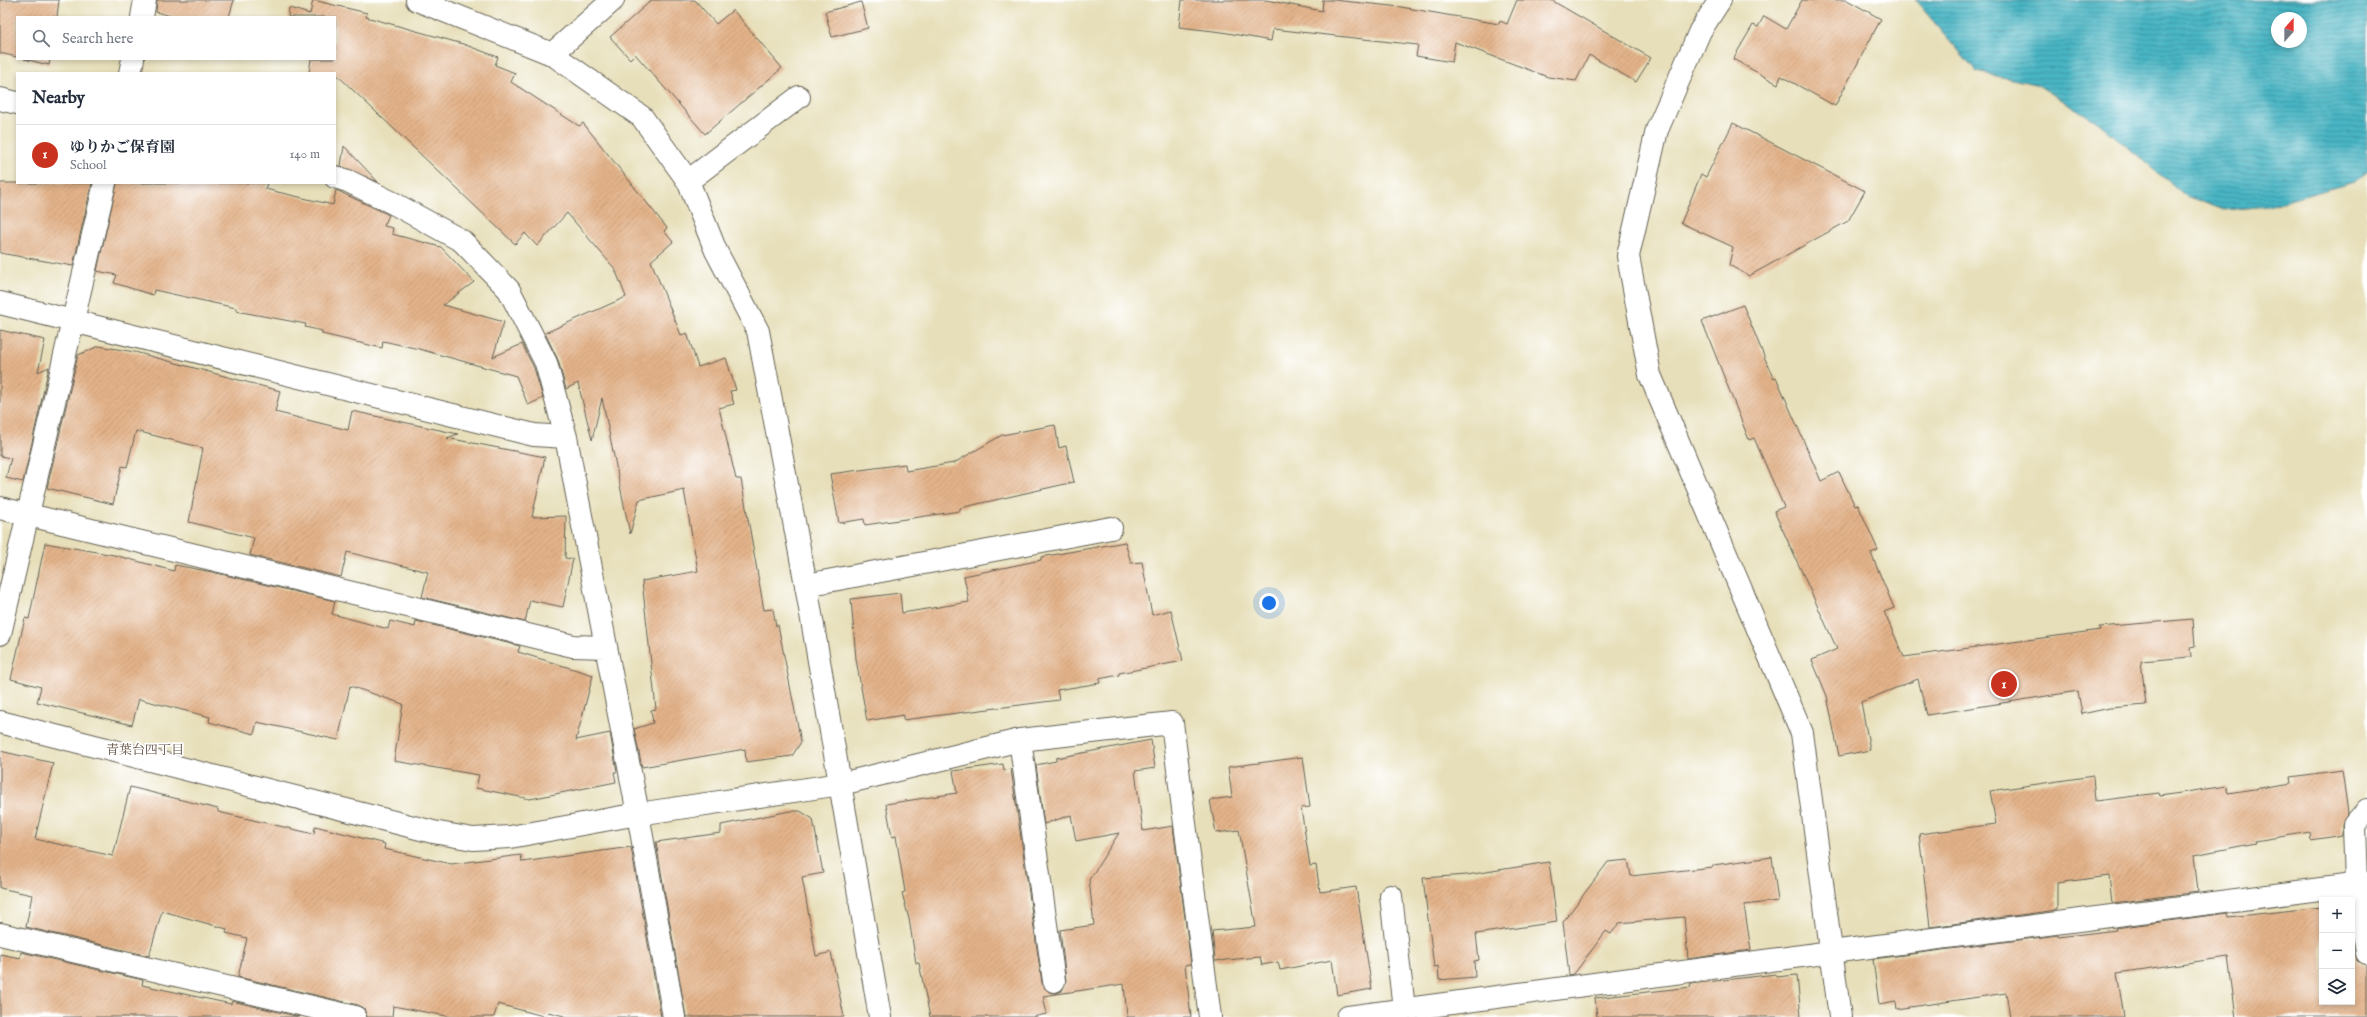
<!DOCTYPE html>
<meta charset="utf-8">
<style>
:root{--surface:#fff;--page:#f2f2f3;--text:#1f2937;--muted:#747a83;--line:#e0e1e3;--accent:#c8321e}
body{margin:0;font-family:"IM FELL English","Noto Serif JP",serif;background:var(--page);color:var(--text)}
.controls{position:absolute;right:12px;bottom:12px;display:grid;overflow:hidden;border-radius:0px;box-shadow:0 2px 6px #0003}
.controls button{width:36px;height:36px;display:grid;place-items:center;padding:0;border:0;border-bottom:1px solid var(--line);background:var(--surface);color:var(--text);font:20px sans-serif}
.compass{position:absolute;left:2271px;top:12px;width:36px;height:36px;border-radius:50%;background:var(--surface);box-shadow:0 2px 6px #0003;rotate:21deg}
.you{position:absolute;left:1269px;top:603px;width:14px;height:14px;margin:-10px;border:3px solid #fff;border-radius:50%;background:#1a73e8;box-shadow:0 0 0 6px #1a73e833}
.badge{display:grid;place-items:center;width:26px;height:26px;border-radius:50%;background:var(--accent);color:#fff;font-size:13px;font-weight:700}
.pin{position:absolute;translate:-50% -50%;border:2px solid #fff;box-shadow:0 1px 4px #0006}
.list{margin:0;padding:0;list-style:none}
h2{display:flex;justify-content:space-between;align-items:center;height:52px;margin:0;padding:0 16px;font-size:17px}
h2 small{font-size:13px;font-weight:400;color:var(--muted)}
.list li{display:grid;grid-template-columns:26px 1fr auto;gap:12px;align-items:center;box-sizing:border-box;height:60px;padding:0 16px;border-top:1px solid var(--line)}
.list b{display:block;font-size:15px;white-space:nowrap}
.list p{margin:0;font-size:13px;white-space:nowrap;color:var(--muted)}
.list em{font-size:13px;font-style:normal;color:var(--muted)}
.icon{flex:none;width:22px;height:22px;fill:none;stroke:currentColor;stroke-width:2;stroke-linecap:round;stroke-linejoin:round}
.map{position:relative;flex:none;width:2367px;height:1017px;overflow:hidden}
.search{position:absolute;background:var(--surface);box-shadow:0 2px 6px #0003;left:16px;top:16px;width:320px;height:44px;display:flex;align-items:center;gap:10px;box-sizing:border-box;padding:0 14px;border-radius:0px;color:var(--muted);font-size:15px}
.panel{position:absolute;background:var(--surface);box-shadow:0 2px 6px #0003;left:16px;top:72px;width:320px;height:112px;border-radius:0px}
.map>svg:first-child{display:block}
.water{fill:url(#water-rules);stroke:#326870;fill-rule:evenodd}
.building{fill:url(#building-hatch)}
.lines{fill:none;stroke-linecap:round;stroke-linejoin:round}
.minor-casing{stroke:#636053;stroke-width:24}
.tertiary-casing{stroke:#636053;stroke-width:24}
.minor{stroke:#fff;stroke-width:22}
.tertiary{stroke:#fff;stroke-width:22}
.labels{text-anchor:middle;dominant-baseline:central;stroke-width:3.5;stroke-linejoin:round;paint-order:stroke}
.neighbourhood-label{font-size:13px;fill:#625142;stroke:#fff}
</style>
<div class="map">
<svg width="2367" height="1017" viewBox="0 0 2367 1017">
<defs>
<pattern id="water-rules" width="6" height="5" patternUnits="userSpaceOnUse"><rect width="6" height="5" fill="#48b5c4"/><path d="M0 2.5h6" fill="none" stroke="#3b929e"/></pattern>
<pattern id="building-hatch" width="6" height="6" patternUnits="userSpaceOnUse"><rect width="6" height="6" fill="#e3b38a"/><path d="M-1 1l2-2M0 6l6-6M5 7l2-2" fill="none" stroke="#c29976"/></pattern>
</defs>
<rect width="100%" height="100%" fill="#fff"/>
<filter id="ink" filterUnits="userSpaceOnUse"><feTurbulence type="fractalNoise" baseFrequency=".025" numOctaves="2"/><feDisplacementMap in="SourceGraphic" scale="8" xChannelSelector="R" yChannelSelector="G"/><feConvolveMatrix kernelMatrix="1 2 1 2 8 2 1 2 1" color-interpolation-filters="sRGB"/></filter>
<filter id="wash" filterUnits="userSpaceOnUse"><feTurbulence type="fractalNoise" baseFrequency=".012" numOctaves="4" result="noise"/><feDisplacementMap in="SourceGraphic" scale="16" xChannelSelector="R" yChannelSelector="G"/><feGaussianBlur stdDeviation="0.9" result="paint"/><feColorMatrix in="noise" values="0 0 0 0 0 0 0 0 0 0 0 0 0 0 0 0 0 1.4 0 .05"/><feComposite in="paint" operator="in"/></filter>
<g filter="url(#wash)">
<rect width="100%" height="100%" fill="#e7dfb9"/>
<path class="water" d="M1915 0H2367V171L2354 182 2268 206 2224 210 2186 196 2099 123 2036 84 1977 72ZM2277 18H2301V42H2277Z"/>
<g id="blocks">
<path class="building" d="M0 0H59L57 17H17V57L0 53Z
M157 0H234L229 17H174L156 12Z
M313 0 367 13 366 17 463 44 498 57 495 65 515 73 511 82 579 126 583 123 667 228 664 231 673 242 651 261 681 335 687 333 698 367 726 358 736 390 730 391 734 404 719 408 736 479H741L764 610 773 609 776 626 778 625 801 742 792 756 746 762 745 749 642 767 634 729 653 723 651 710 656 709 642 581 698 571 684 490 639 500 630 534 602 398 592 440 578 383 566 389 558 360 545 333 626 297 615 269 567 213 537 246 525 233 515 244 335 73H309L311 59H335V17H288L289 8 310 14Z
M652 0H695L716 24 733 10 782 68 705 134 635 54 630 59 610 37Z
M1182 0H1266L1322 11 1323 0H1333L1401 7 1499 24 1500 21 1507 24 1517 0H1551L1651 58 1636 82 1589 55 1576 81 1548 77 1455 42 1452 62 1416 56 1418 45 1273 29 1271 41 1222 32 1179 27Z
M1802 0H1847L1881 19 1835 106 1781 76 1778 84 1733 59 1753 25 1758 27 1764 16 1786 29Z
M861 2 868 28 832 37 825 12Z
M24 59H50L49 65Z
M1733 123 1865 191 1848 221 1749 276 1729 265 1733 247 1681 223 1701 174 1706 177Z
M344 146 378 182 341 166Z
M0 183H92L73 266 0 253Z
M117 183H267L265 189 333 205 336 190 387 214 389 215 384 226 393 228 392 234 441 247 474 282 443 305 504 322 493 357 522 344 534 368 543 398 528 405 516 376 419 349 383 341 382 348 322 334V331L305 327 306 324 236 311V308L154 290 153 295 114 283 117 275 97 271Z
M1743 305 1773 378 1776 377 1821 481 1839 472 1855 506 1858 505 1878 550 1871 553 1894 608 1884 612 1904 657 2100 630 2099 627 2193 619 2195 646 2190 647 2191 657 2141 661 2146 705 2110 708 2082 714 2078 691 1927 715 1918 679 1861 702 1870 750 1839 756 1827 696 1812 660 1837 649 1774 511 1784 507 1754 438 1749 440 1702 321Z
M0 330 45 340 38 372 49 367 23 482 6 478 11 458 0 456Z
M99 346 135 352 280 391 275 412 348 430 352 411 458 434 447 438 545 457 532 517 566 516 565 558 573 559 563 607 530 600 525 622 422 597 428 572 347 552 341 577 250 555 254 538 189 522 203 448 136 431 127 467 122 466 113 504 47 488 78 355Z
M1055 425 1059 448 1066 446 1074 482 960 508V511L865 525 864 519 839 523 830 474 905 464 906 471 954 463 1002 435Z
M1125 542 1131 563 1142 562 1152 615 1171 610 1183 661 1119 673V675L1099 679 1100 683 1057 690 1059 700 903 720V715L867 721 856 659 851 599 900 593 902 613 969 602 964 576 1041 560V557Z
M45 543 114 555 174 571 175 565 212 572 335 601 332 614 388 629 390 621 415 627 416 621 520 646 518 652 593 675 576 740 610 733 617 772H614L616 782 530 799 476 788 479 775 394 761 403 704 350 686 338 740 257 722 254 734 209 722 210 717 139 699 132 725 37 702 41 687 11 679 25 618 29 619Z
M1151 740 1155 768 1135 771 1143 831 1173 826 1191 964 1185 965 1191 1017H1127L1124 984 1043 996 1047 1014 1032 1017H930L919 963H916L909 919 902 893 905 892 896 836 892 837 886 804 957 793 953 771 1003 764 1004 770 1011 769 1042 983 1049 992 1056 993 1062 991 1066 980 1060 930 1094 925 1089 880 1119 833 1076 841 1071 815 1044 824 1036 765 1056 761V758Z
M0 751 53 763 35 839 113 856 130 787 218 809V812L314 834 315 826 385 844 384 849 451 864 521 855 522 862 631 847 661 1017H568L548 1012 547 1017 498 1004 494 1017H452L393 1006 392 1017H367L364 1008 358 1005 238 977 247 938 226 933 227 929 162 911 149 956 26 927 32 895 0 888Z
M1303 757 1310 807 1301 808 1310 866 1316 865 1320 892 1356 887 1372 989 1337 995 1332 960 1280 970 1278 962 1262 965 1260 957 1215 961 1212 931 1256 927 1239 830 1216 833 1210 800 1232 797 1228 767Z
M2342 770 2348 813 2342 825V835L2311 840 2310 832 2255 841 2256 843 2194 855 2198 892 2112 903 2109 876 2057 883V910L1930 927 1919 834 1996 824 1990 791 2093 776 2095 801 2159 793 2160 796 2226 786 2228 793 2292 783 2291 777Z
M790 811H800L813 819 823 873 802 877 816 956 831 952 844 1017H686L656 842 721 833V825Z
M1772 857 1778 901 1744 905 1751 950 1688 959 1684 917 1619 923 1611 934 1606 931 1574 974 1569 975 1563 922 1608 862 1628 860 1631 876 1713 867V865Z
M1549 862 1557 922 1476 934 1479 960 1474 961 1475 977 1439 980 1438 966 1434 967 1423 878 1467 875Z
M2322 907V1002H2352V938L2357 961 2367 965V1017H2236L2228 957 2117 973 2124 1017H2010L2006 993 1897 1009 1896 1002 1879 1005 1873 959 2058 935V937L2116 930 2115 928 2228 913 2229 917Z
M21 952 143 980 142 985 231 1004 232 1001 300 1017H0V954L20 958Z
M1776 974V977L1797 975 1801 1017H1597L1595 998 1691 987 1690 984Z"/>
</g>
</g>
<g filter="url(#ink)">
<use href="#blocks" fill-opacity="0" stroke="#636053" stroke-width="1"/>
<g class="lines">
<g class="minor-casing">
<path id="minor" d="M142 17 145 0
M552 54 613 0
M130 73 133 59
M0 99 17 103
M335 177 348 181 393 203 462 241 509 290 546 363 566 437 638 814 674 1017
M688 181 799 97
M0 303 534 435 566 437
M0 508 573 646 605 647
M806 585 1111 528
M0 634 105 183
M0 722 433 832 473 839 510 837 638 814 841 784 1020 740 1172 723 1210 1017
M1020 740 1054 981
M2367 810 2354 825 2356 884 2367 953
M1391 896 1404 1009
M0 934 355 1017
M1348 1017 1831 952 2367 883"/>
</g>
<g class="tertiary-casing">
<path id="tertiary" d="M417 0 552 54 642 117 688 181 716 251 758 331 806 585 880 1017
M1720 0 1700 31 1657 130 1628 256 1650 375 1802 733 1840 1017"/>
</g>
<use href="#minor" class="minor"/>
<use href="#tertiary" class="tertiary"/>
</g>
</g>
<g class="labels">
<g class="neighbourhood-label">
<text x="145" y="750">青葉台四丁目</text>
</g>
</g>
</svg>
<div class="controls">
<button>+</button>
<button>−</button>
<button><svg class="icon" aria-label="layers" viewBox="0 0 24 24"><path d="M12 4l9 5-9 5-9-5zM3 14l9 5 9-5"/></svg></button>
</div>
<svg class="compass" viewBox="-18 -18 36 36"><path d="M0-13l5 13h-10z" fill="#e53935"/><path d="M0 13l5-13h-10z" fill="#747a83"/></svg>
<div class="you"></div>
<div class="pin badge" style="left:2004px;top:684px">1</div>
<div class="search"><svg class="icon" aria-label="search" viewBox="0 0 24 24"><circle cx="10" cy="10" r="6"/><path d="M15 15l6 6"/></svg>Search here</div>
<section class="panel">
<h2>Nearby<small></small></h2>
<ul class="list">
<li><span class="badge">1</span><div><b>ゆりかご保育園</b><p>School</p></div><em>140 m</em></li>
</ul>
</section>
</div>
